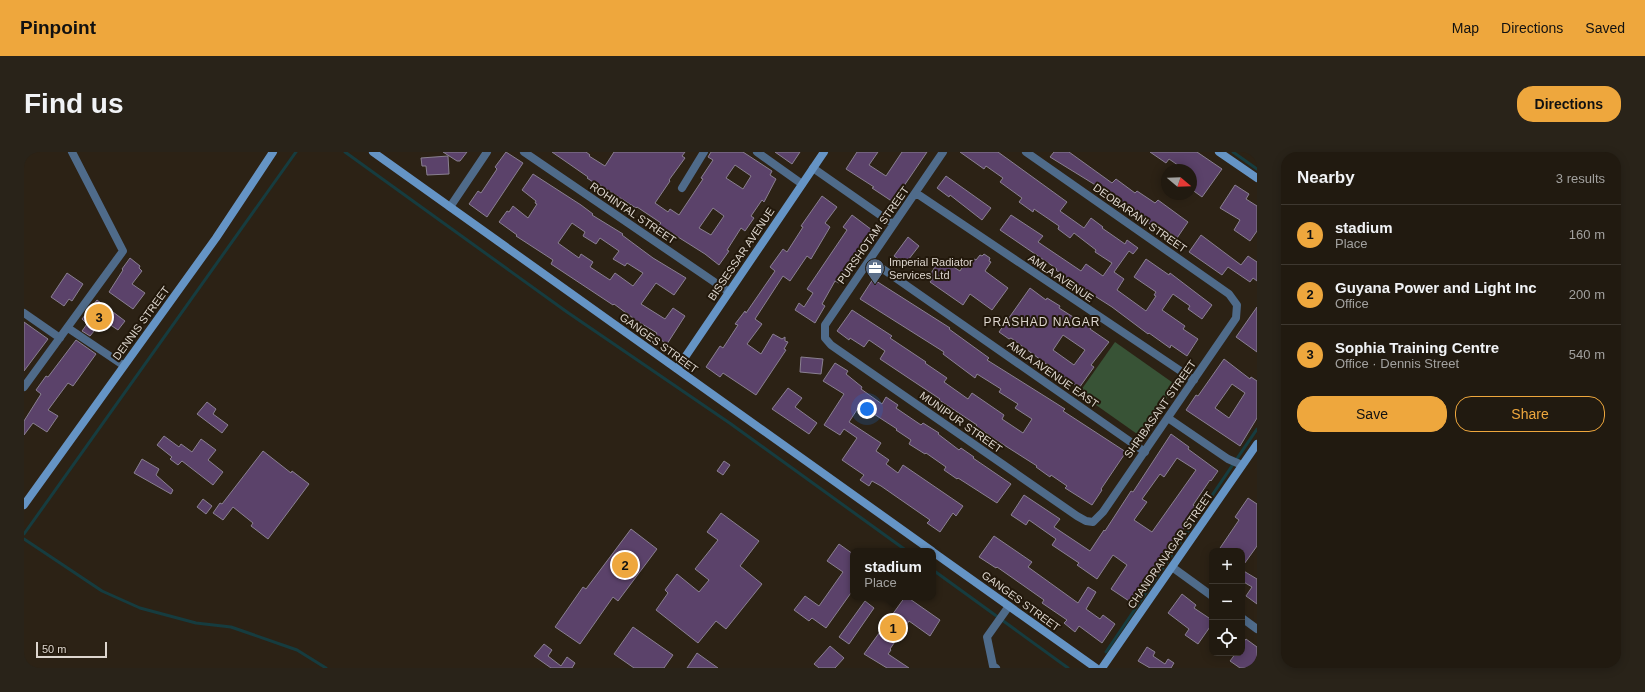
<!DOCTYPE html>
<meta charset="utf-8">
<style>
:root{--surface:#211a10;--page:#292319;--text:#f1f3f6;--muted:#a2a19f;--line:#3e3830;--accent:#eea73d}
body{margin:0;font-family:Helvetica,sans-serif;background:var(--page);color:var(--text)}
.controls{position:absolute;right:12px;bottom:12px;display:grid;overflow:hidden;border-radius:8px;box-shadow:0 2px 10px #0003}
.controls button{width:36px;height:36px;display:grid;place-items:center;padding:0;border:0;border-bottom:1px solid var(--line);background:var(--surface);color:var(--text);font:20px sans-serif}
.compass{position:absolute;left:1137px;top:12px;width:36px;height:36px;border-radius:50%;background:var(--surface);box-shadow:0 2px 10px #0003;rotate:109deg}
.scale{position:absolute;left:12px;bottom:10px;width:71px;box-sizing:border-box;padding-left:4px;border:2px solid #ddd6ce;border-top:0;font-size:11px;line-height:14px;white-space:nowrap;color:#ddd6ce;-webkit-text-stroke:3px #22180b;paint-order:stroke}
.you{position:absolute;left:843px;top:257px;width:14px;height:14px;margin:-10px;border:3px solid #fff;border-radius:50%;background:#1a73e8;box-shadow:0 0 0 6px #1a73e833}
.badge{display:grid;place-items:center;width:26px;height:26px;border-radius:50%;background:var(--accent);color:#111;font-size:13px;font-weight:700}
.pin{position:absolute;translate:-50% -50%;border:2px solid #fff;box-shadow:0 1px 4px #0006}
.popup{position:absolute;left:826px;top:396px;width:86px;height:52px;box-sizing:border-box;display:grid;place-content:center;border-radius:8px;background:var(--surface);filter:drop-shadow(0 1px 3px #0005);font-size:13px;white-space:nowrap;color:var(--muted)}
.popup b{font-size:15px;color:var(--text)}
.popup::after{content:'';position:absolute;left:50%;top:100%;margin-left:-8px;border:8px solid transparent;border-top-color:var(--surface)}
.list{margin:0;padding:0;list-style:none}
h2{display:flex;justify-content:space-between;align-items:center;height:52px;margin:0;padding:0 16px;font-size:17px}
h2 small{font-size:13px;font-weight:400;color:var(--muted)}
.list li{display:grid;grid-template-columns:26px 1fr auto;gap:12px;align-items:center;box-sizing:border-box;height:60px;padding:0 16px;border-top:1px solid var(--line)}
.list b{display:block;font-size:15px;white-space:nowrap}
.list p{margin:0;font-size:13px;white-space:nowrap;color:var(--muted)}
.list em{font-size:13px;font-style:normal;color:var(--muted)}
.actions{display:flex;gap:8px;padding:12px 16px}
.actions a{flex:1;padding:9px 0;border:1px solid var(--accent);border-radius:16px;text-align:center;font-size:14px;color:var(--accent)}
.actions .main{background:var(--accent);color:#111}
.icon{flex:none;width:22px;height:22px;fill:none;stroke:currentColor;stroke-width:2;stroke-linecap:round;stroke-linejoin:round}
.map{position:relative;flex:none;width:1233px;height:516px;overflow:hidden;border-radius:16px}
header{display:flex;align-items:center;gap:24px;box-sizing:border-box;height:56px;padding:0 20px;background:var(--accent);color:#111}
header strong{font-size:19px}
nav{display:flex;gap:22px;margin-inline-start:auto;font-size:14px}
.intro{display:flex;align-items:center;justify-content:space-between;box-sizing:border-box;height:96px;padding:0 24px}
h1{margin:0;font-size:28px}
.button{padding:10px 18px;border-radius:16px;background:var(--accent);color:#111;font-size:14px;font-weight:700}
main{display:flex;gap:24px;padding:0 24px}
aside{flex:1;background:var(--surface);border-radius:16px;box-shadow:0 2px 10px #0003}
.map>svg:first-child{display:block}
.green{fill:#385336}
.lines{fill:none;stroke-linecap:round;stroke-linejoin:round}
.stream{stroke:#163c3f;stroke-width:3}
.building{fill:#5b426a;stroke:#8a8091;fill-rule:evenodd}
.street{stroke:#4f6b8a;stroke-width:8}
.secondary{stroke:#6594c5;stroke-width:8}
.labels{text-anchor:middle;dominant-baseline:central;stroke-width:4;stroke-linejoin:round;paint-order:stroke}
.street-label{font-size:11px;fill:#ddd6ce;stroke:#22180b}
.poi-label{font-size:11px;fill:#ddd6ce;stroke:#22180b;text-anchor:start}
.neighbourhood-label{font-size:12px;letter-spacing:1px;fill:#ddd6ce;stroke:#22180b}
</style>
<header>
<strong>Pinpoint</strong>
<nav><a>Map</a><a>Directions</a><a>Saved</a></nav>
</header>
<div class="intro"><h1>Find us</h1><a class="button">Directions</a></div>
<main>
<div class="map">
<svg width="1233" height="516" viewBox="0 0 1233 516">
<rect width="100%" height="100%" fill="#2c2215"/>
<path class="green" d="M1091 190 1152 233 1116 284 1055 241Z"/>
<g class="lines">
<path class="stream" d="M321 0 543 160 707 272 883 399
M1209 0 1233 17
M0 382 272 0
M0 387 78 439 116 456 172 471 207 475 273 498 302 516
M909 418 1044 516
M1082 500 1233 277"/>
</g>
<path class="building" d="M419 0H443L436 9H433Z
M482 0 499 11 463 65 445 52 454 39 457 41 473 17 471 15Z
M528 0H562L566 3 565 4 581 14 590 0H661L658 4 661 6 645 28 646 29 631 51 644 60 646 57 655 63 679 27 677 26 689 8 684 5 687 0H719L748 19 746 23 752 27 740 50 738 48 727 64 730 66 721 79 717 76 703 98 705 99 695 113 681 102 635 73 637 71 613 55 612 56 576 33 575 34 563 26 564 25ZM711 13 727 24 719 37 702 26ZM689 56 700 64 687 83 675 76Z
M751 0H776L768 12Z
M833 0H854L845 13 862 24 878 0H903L869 50 848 36 850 35 822 17Z
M936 0H974L1043 50 1036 59 1060 76 1067 66 1079 75 1078 76 1101 92 1103 88 1114 96 1109 102 1105 99 1090 120 1100 127 1093 138 1122 159 1132 144 1130 143 1132 140 1110 125 1122 107 1145 123 1146 121 1188 153 1178 167 1164 157 1166 154 1149 142 1138 158 1161 174 1159 177 1174 187 1163 204 1147 193 1146 196 1125 181 1124 182 1088 155 1044 127 1032 118 1033 117 976 78 987 63 1019 84 1014 90 1057 119 1062 112 1079 124 1088 111 1071 100 1072 98 1050 81 1046 86 1034 77 1035 74 1010 57 1009 60 995 50 998 46 976 30 979 26 962 14 960 17Z
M1030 0H1045L1088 31 1092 27 1111 41 1113 39 1131 51 1134 48 1164 70 1153 86 1136 74 1133 77 1073 34 1026 5Z
M1126 0H1173L1198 17 1178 45 1167 37V18H1161L1145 7 1142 11Z
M424 4 425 22 403 23 402 14H398L397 6Z
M509 22 557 53 569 62 568 63 599 82 598 83 629 106 662 126 650 143 632 131 617 152 641 167 649 156 661 164 643 192 631 184 633 181 613 169 590 152 589 153 527 112 529 108 492 84 493 83 475 70 483 59 485 60 489 54 504 66 513 52 511 51 512 49 498 38ZM548 71 561 80 559 84 572 92 576 86 595 99 589 107 601 114 603 111 619 121 609 134 591 121 586 128 566 115 569 110 557 102 555 106 534 91Z
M922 24 967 56 958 68 926 43 925 45 913 36Z
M1211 33 1225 42 1222 47 1233 54V79L1226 89 1210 78 1216 68 1196 56Z
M798 44 813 55 801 71 806 75 787 107 783 104 766 129 759 124 731 167 738 172 723 192 737 202 749 182 758 187 761 185V189L764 190 760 197 762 198 732 243 699 221 696 225 682 215 696 194 699 196 714 173 711 172 721 159 722 161 751 119 746 115 759 97 763 100 779 75 777 74Z
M828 63 848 78 823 116 825 117 815 131 811 129 798 152 801 154 791 171 771 158 775 151 780 155 789 141 783 137 823 78 819 75Z
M1177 83 1217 113 1224 104 1233 110V129L1229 126 1226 130 1204 115 1198 123 1165 100Z
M884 85 895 94 881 112 870 104Z
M960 102 966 106 965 109 967 110 961 119 984 136 968 158 946 142 939 153 906 130 909 126 906 123 912 113 916 116 920 109 936 119 943 108 947 111 950 107 952 108 956 103 958 104Z
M106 106 116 114 115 116 118 119 108 132 121 141 109 157 85 140 99 118 98 117Z
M43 121 59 132 48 149 45 147 40 154 27 145Z
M849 127 926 176 925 177 965 206 963 208 1022 245 1041 257 1039 259 1102 300 1077 337 1078 338 1068 353 1041 336 1043 334 1027 323 1026 325 1012 315 1013 314 969 286 952 274 953 273 915 248 916 247 856 207 861 199 845 188 840 195 826 186 825 188 813 179 828 158 868 184 866 186 902 210 901 211 923 226 920 230 944 247 948 241 980 263 978 267 999 281 1008 267 991 256 994 252 975 240 977 237 953 222 951 226 919 202 920 200 836 147Z
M1006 136 1022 148 1023 146 1036 154 1035 156 1057 170 1059 167 1068 174 1066 177 1085 190 1067 213 1070 215 1055 236 987 186 985 187 975 180ZM1039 183 1061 198 1050 213 1029 198Z
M73 148 101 169 94 178 79 168 66 184 58 179 63 172 58 167Z
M1233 155V200L1212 185Z
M0 170 24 187 0 219Z
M52 188 72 202 49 234 44 231 24 258 34 264 23 280 9 271 0 283V269L17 242 12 238 22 224 24 225Z
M777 205 799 207 797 222 776 220Z
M1200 207 1226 227 1227 225 1233 229V266L1216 294 1162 258 1172 243 1174 244ZM1208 232 1221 241 1205 266 1191 256Z
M811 211 824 219 822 222 838 235 837 237 858 252 862 245 874 253 872 256 897 273 899 271 915 281 914 282 935 298 937 296 950 305 949 306 987 332 973 351 934 326 933 327 920 318 922 315 902 301 901 302 885 292 887 288 872 278 873 277 836 253 825 270 857 291 852 299 865 308 862 312 874 321 879 313 939 354 932 364 929 361 916 380 903 371 906 368 857 334 848 329 845 334 836 328 840 323 818 308 833 286 820 277 816 283 800 273 820 242 799 229Z
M764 236 778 246 771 255 793 271 785 282 748 257Z
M183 250 192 257 189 262 204 273 198 281 173 262Z
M1147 282 1165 295 1164 297 1194 319 1187 329 1186 328 1169 353 1172 355 1159 375 1160 376 1117 435 1118 436 1108 451 1087 437 1103 413 1089 403 1073 427 1053 413 1055 411 1028 393 1032 387 1005 368 1002 373 987 363 1000 343 1036 367 1030 375 1066 399 1080 378 1081 379 1107 339 1109 340ZM1153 306 1172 318 1128 380 1110 368 1123 350 1118 347 1136 322 1140 325Z
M140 284 155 295 157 292 168 300 177 287 192 298 184 308 199 320 189 333 158 309 154 313 146 307 148 305 133 293Z
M239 299 267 321 268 319 285 332 244 387 227 374 229 371 209 355 199 368 189 361 196 351 198 352Z
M118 307 135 317 132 323 149 338 147 342 110 321Z
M700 309 706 313 699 323 693 319Z
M1224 346 1233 352V394L1218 415V399H1194L1215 368 1211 365Z
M179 347 188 354 182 362 173 355Z
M697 361 735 389 716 414 738 432 702 477 692 469 674 491 632 458 644 441 641 438 653 422 675 440 685 428 671 417 694 388 683 380Z
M607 377 633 397 594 449 589 445 556 492 531 475 559 435 562 437Z
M970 384 1008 410 1004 415 1054 451 1064 435 1072 440 1062 457 1076 467 1079 463 1091 472 1078 491 1055 474 1051 480 1040 471 1043 468 1018 451 1020 448 973 415 972 416 955 405Z
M815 392 829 402V438L802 476 788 466 785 469 770 458 781 444 795 454 819 420 803 409Z
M1218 418 1233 427V452L1222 444 1228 435 1218 429Z
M1158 442 1172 453 1170 456 1188 468V472L1174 492 1161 483 1165 477 1144 461Z
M881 445H883L916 468 906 484 885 469 866 497 867 498 864 502 885 516H863L840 502Z
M841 449 850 456 825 492 815 485Z
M609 475 649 503 640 516H610L590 502Z
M1222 487 1233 495V516H1216L1206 509 1212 501H1218V492Z
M520 492 528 498 524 504 537 514 543 505 551 511 548 516H527L510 504Z
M806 494 820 506 811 516H795L790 512Z
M1123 495 1131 500 1129 504 1141 512 1144 507 1150 511 1147 516H1126L1114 509Z
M673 501 694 516H663Z"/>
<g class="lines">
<path class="street" d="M500 0 705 140
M733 0 778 32
M919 0 801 173V186L807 193 1053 364 1062 369 1069 370 1079 360 1212 166 1213 153 1205 142 1002 0
M789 16 869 72
M658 36 680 0
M892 41 1170 228
M426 55 463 0
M846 108 1121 300
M0 161 36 186
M44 176 99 213
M0 235 99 99 48 0
M1144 266 1204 307 1218 313
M1148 415 1188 444
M1218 466 1233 477
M972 516 969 514 963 485 985 454"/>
<path class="secondary" d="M349 0 908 399
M1195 0 1233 26
M653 217 800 0
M0 353 192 86 249 0
M909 400 1072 516
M1078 516 1233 292"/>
</g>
<defs>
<g id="office-pin" transform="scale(1)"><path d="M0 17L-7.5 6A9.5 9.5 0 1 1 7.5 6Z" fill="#5c6f8a" stroke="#22180b"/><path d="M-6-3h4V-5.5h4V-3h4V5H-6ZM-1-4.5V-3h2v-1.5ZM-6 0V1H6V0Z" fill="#fff"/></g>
</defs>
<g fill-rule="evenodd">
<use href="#office-pin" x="851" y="116"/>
</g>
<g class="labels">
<g class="street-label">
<text transform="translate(609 61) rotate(34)">ROHINTAL STREET</text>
<text transform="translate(1116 66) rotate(35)">DEOBARANI STREET</text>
<text transform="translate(849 83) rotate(-55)">PURSHOTAM STREET</text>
<text transform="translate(717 102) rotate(-56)">BISSESSAR AVENUE</text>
<text transform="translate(1037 126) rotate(34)">AMLA AVENUE</text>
<text transform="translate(117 171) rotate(-54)">DENNIS STREET</text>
<text transform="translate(635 191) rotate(36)">GANGES STREET</text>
<text transform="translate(1029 222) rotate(35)">AMLA AVENUE EAST</text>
<text transform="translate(1136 257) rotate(-55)">SHRIBASANT STREET</text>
<text transform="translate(937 270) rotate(35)">MUNIPUR STREET</text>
<text transform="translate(1146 398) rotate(-55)">CHANDRANAGAR STREET</text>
<text transform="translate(997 449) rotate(36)">GANGES STREET</text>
</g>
<g class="poi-label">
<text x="865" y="110">Imperial Radiator<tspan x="865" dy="13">Services Ltd</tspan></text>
</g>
<g class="neighbourhood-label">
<text x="1018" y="170">PRASHAD NAGAR</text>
</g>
</g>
</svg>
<div class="controls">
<button>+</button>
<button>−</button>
<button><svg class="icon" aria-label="locate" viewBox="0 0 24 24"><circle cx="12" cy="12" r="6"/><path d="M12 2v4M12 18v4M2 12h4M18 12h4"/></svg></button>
</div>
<svg class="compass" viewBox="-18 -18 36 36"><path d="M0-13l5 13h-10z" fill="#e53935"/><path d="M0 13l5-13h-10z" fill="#a2a19f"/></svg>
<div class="scale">50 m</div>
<div class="you"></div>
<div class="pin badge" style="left:869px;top:476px">1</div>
<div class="popup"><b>stadium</b>Place</div>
<div class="pin badge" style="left:601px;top:413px">2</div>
<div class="pin badge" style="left:75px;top:165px">3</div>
</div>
<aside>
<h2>Nearby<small>3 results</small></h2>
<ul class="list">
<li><span class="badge">1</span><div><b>stadium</b><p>Place</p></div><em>160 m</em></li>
<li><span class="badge">2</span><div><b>Guyana Power and Light Inc</b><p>Office</p></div><em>200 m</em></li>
<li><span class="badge">3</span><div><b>Sophia Training Centre</b><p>Office · Dennis Street</p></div><em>540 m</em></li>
</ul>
<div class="actions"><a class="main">Save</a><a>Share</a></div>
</aside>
</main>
